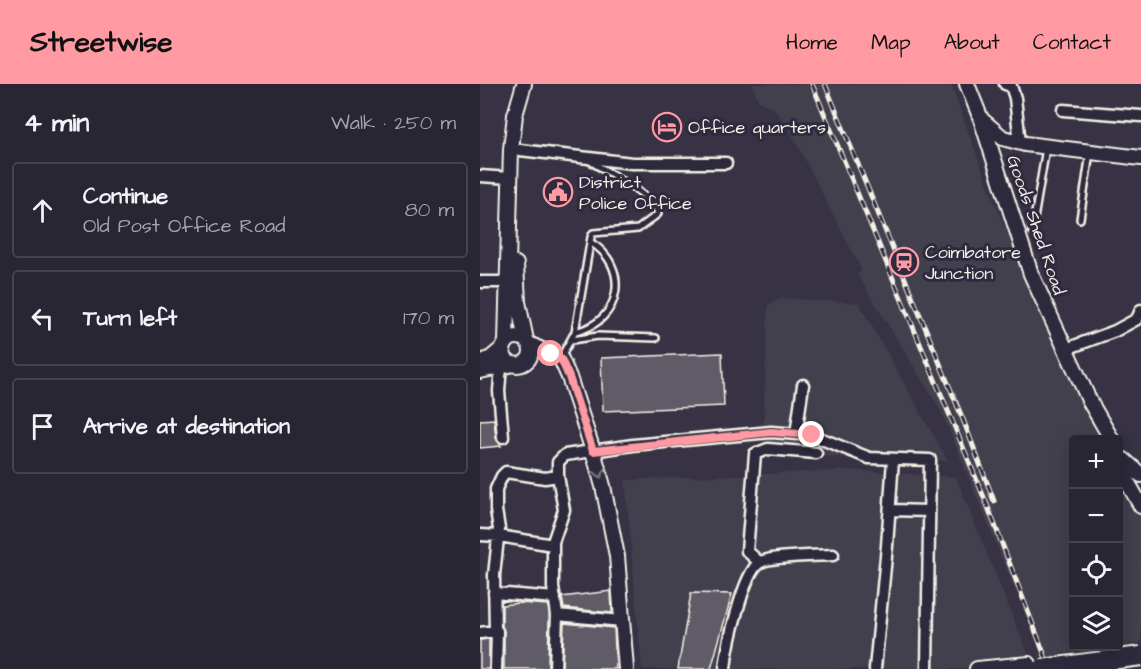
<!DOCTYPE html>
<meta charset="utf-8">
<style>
:root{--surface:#292633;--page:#35323f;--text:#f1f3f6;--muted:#a5a5ac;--line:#45434e;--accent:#ff9aa2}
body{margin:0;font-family:"Architects Daughter",sans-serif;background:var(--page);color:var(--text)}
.controls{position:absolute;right:18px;bottom:18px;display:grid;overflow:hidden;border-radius:6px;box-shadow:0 3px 15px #0003}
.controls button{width:54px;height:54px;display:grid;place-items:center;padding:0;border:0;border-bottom:2px solid var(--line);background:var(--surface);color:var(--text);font:30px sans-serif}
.stop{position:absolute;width:18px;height:18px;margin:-14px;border:4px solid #ff9aa2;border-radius:50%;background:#fff}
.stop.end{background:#ff9aa2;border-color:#fff;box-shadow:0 2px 6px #0008}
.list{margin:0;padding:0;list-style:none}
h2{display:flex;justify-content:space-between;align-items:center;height:78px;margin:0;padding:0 24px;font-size:26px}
h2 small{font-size:20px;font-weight:400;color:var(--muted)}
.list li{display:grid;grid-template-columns:39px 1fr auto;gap:18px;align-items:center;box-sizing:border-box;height:96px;margin:0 12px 12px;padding:0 12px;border:2px solid var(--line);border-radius:6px}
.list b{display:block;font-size:22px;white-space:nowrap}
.list p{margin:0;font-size:20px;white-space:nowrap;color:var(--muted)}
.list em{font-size:20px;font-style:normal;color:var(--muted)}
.icon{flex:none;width:33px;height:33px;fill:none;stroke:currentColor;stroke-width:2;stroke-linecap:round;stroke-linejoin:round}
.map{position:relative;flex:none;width:661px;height:585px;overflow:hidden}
header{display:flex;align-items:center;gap:36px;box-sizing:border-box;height:84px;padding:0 30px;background:var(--accent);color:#111}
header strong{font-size:28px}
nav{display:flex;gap:33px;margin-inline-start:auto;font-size:21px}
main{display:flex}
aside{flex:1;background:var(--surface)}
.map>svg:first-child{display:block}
.built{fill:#433f4e}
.building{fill:#5f5c67;stroke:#f4f1e8;stroke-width:1.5}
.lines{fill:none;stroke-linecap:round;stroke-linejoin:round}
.lane-casing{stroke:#f4f1e8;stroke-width:10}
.street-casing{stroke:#f4f1e8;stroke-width:15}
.secondary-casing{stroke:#f4f1e8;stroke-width:18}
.lane{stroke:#2f2a3d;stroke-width:5}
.street{stroke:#2f2a3d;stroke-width:10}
.secondary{stroke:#2f2a3d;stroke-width:14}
.rail-casing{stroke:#f4f1e8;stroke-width:5}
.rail{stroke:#2f2a3d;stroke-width:3;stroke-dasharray:9;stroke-linecap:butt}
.highway-bridge-casing{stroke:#f4f1e8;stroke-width:22;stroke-linecap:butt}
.highway-bridge{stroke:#2f2a3d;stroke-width:18}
.oneway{stroke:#747079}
.route{stroke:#ff9aa2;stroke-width:8}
.labels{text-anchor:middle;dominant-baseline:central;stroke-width:6;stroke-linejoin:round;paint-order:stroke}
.poi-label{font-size:18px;fill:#f4f1e8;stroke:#2f2a3d;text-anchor:start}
.street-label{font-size:18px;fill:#f4f1e8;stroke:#2f2a3d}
</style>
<header>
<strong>Streetwise</strong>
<nav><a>Home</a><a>Map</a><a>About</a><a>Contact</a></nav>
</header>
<main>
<aside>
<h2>4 min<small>Walk · 250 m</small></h2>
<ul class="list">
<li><svg class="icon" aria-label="ahead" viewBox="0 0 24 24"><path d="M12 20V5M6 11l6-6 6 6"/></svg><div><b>Continue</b><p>Old Post Office Road</p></div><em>80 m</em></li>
<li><svg class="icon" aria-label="left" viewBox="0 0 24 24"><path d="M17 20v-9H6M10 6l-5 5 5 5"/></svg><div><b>Turn left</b></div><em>170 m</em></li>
<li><svg class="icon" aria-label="arrive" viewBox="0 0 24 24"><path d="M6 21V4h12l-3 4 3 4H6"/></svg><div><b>Arrive at destination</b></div></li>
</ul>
</aside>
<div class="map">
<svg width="661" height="585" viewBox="0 0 661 585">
<rect width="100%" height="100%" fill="#373244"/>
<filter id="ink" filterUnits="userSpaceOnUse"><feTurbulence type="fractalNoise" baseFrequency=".0167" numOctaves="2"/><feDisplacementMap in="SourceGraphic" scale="12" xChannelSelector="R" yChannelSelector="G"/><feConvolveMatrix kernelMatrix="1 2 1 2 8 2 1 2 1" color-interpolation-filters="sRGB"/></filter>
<g filter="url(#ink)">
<path class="built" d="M272 0H471L510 107 573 257 622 355 594 356V562L633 563 580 570V579L565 578 462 329 377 190 382 187 308 43 292 23 279 18Z
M302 214 379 219 468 377 282 370 288 221Z
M368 386 476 393 554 585H162L145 396Z
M638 388 661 429V559L639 562Z"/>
<path class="building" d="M242 269 244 322 123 327 121 274Z
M14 335 16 354 21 362 0 364V336Z
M131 507 132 529 84 524 82 513Z
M211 509 252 510 231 585H198Z
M39 519 68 521 69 531 68 585H24V547L22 542V521Z
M84 539 134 544 136 585H82Z
M9 555V585H0V556Z"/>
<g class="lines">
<g class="lane-casing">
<path id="lane" d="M600 135 610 69
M552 147 566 64
M95 248C142 238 151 182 110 158
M92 256 118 252 176 254
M81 273 95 248 111 153 113 149 158 145 178 130C175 112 125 87 110 77"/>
</g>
<g class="street-casing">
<path id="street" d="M525 0 531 2 535 14 540 59
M583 26 661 32
M40 66 152 79H246
M0 92 30 94
M0 198H27
M586 265 635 247 657 235 661 226
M21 282 19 307 23 353
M316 350 323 301
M410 426 449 427
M0 451 19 452 73 461
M279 478 267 467 275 370 288 365 336 369
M14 509 75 514
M77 531 142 537
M0 549 15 547 14 491 19 445 16 426V405L22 392 26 388 65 394 78 392V378L85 371 153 361 291 348 332 351 389 374 450 376 447 585
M16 585 17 547
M75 585 77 531 73 503V458L84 426 78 392
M245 585C247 564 263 490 279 479 288 472 338 472 353 471
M395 585 407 462 413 375"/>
</g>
<g class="secondary-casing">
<path id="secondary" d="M487 0 501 35 551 190 610 318 632 356
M501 35 523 54 545 60 661 74
M36 180 38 218 46 256
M23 267a14 14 0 1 1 28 0a14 14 0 1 1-28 0Z
M26 259 31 65 35 31 44 0
M49 260 81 275 89 293 113 367 123 402 137 472 146 585
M0 279 11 274 24 263
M0 287 34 280
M644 376 648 399 661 422
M644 376 661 391
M497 585 549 580 550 585"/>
</g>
<use href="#lane" class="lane"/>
<use href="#street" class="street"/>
<use href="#secondary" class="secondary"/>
<g class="rail-casing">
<path id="rail" d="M332 0 508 423 570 585
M345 0 484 338 514 417"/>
</g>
<use href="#rail" class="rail"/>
<g class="highway-bridge-casing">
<path id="highway-bridge" d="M562 585 661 572"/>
</g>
<use href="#highway-bridge" class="highway-bridge"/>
</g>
<defs><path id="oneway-chevron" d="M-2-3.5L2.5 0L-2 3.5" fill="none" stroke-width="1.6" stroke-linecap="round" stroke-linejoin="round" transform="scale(1.5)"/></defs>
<use class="oneway" href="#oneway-chevron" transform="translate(120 390) rotate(75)"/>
</g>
<g class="lines" filter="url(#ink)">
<path class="route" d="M71 270 81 275 89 293 113 367 291 348 332 351"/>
</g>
<defs>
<g id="hotel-ring" transform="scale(1.5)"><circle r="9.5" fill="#2f2a3d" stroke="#ff9aa2" stroke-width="1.5"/><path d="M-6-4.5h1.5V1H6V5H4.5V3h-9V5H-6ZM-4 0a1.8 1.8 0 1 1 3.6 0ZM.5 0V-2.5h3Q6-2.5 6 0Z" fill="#ff9aa2"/></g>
<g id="civic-ring" transform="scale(1.5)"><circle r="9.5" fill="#2f2a3d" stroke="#ff9aa2" stroke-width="1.5"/><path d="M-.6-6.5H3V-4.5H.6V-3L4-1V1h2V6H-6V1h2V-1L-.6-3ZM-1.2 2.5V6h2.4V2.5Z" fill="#ff9aa2"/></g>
<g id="station-ring" transform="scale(1.5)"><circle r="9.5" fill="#2f2a3d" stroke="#ff9aa2" stroke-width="1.5"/><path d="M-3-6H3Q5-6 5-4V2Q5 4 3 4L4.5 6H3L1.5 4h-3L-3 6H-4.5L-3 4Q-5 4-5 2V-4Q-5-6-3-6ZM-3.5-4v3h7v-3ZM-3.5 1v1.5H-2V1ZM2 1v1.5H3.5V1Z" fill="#ff9aa2"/></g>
</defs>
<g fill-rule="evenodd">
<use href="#hotel-ring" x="187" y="43"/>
<use href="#civic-ring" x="78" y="108"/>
<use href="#station-ring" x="424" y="178"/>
</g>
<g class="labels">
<g class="poi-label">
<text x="208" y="43">Office quarters</text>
<text x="99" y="98">District<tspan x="99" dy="21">Police Office</tspan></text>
<text x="445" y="168">Coimbatore<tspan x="445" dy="21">Junction</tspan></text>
</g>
<g class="street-label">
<text transform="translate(556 141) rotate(71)">Goods Shed Road</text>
</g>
</g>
</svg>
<div class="controls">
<button>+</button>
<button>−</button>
<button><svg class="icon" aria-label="locate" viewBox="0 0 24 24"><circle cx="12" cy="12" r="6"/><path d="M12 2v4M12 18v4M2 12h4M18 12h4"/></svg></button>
<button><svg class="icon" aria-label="layers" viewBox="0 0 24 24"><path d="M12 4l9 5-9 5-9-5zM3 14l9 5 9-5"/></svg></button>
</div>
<div class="stop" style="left:71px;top:270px"></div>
<div class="stop end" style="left:332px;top:351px"></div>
</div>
</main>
